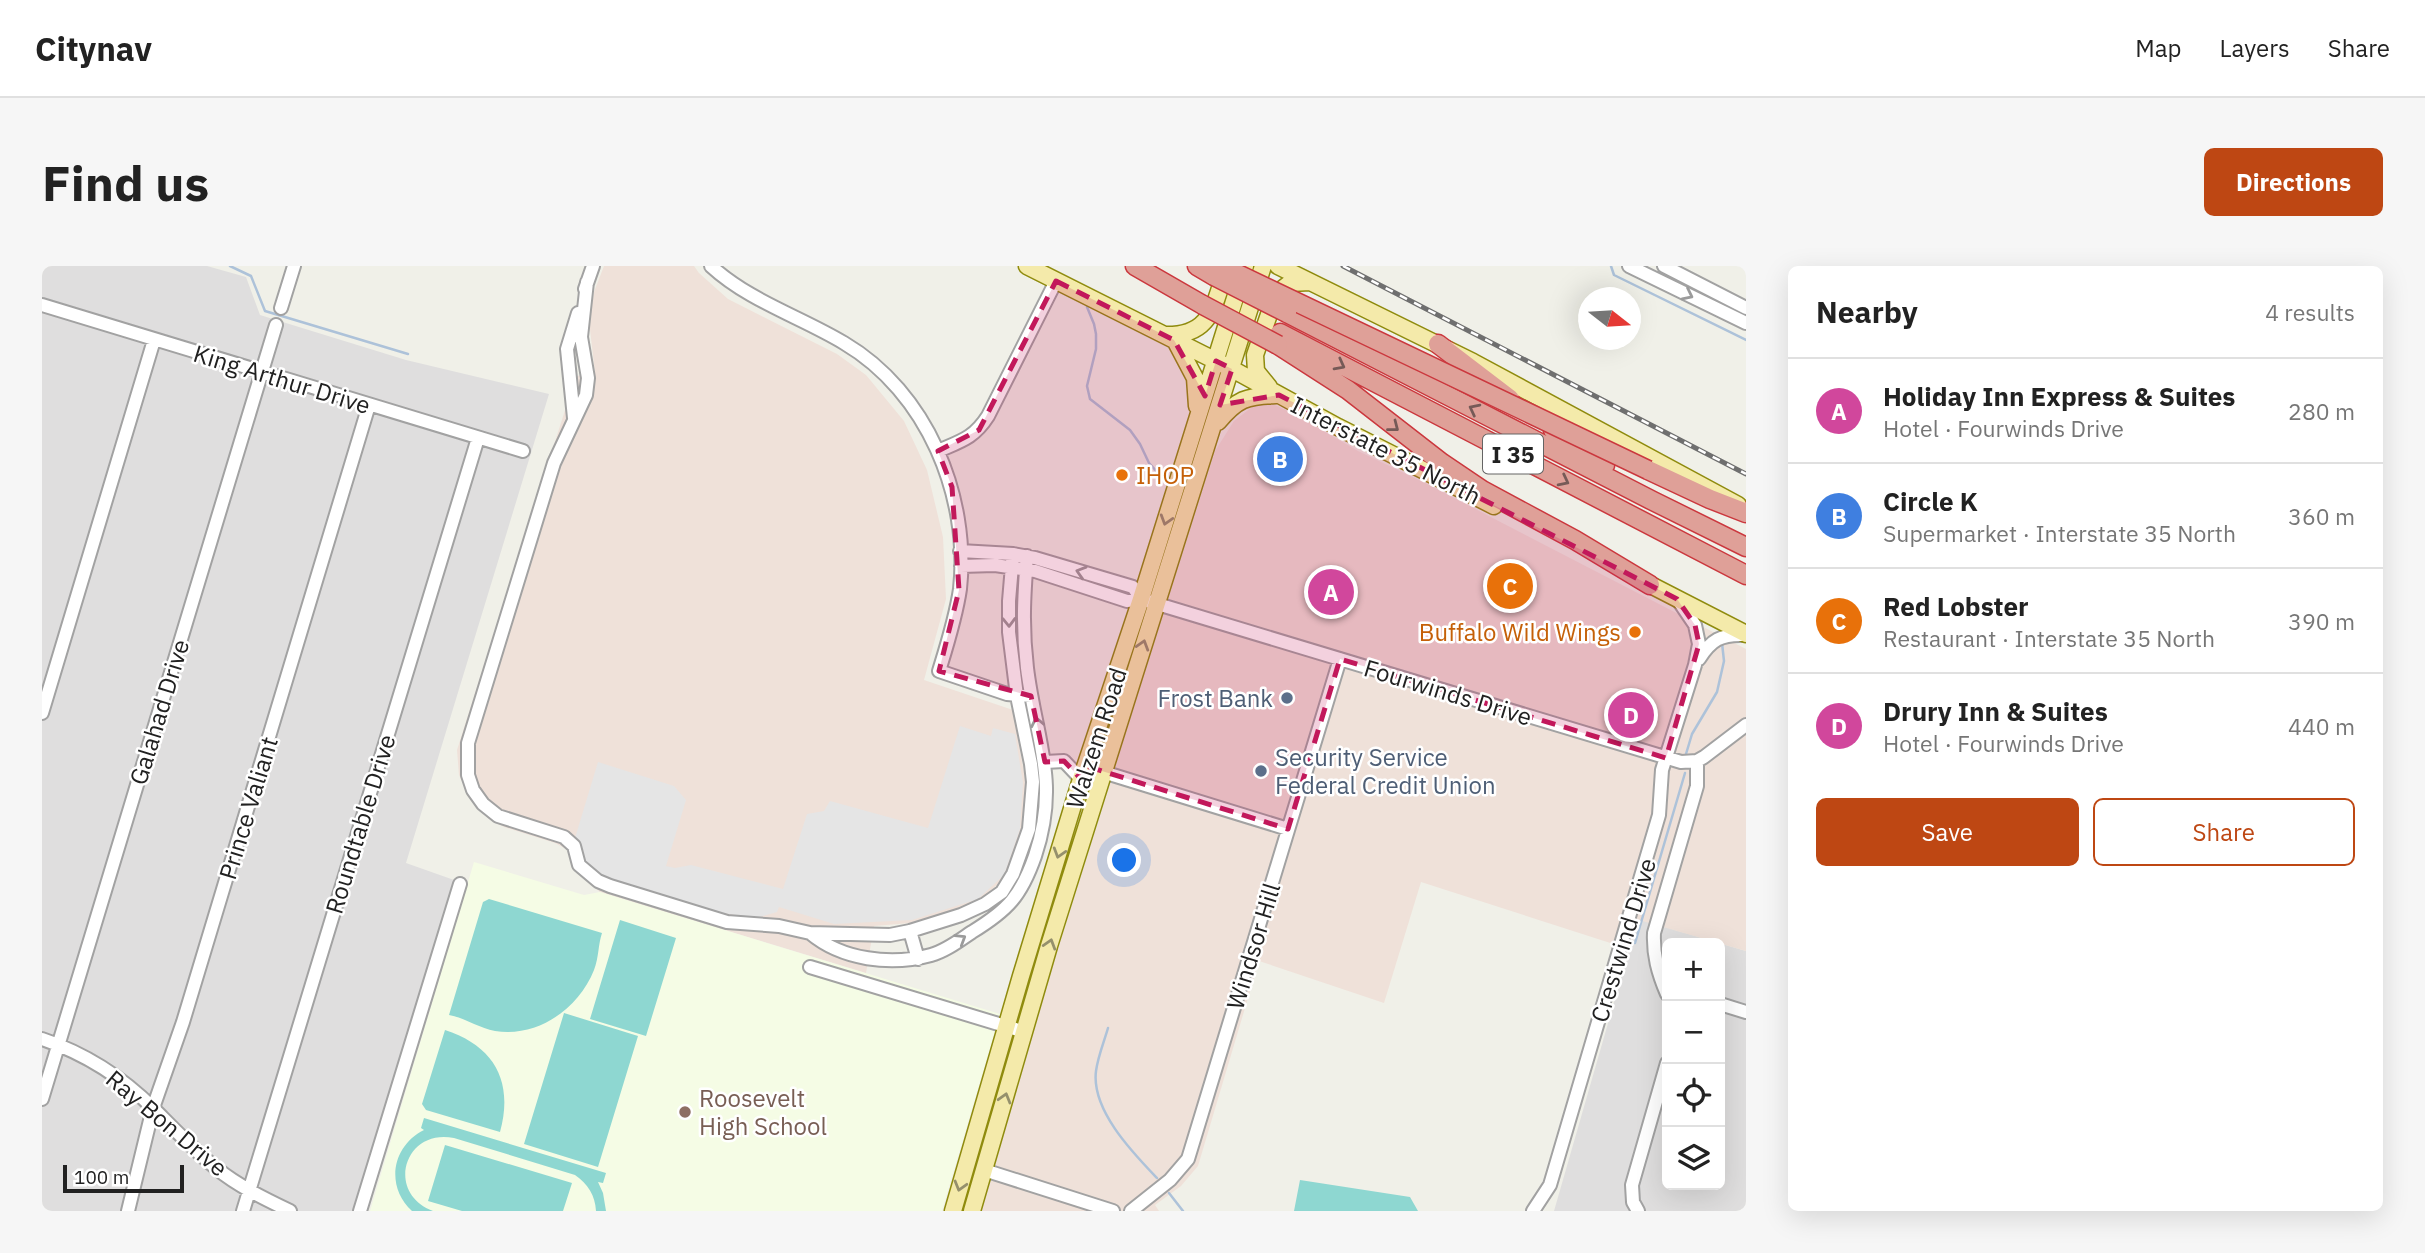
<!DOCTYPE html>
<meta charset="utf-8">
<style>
:root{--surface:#fff;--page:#f6f6f6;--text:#222;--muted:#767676;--line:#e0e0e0;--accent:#be4713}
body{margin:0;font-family:"IBM Plex Sans",sans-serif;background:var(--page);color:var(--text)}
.controls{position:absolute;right:21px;bottom:21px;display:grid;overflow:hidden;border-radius:10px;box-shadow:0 7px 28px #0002}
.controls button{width:63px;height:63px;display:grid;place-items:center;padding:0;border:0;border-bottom:2px solid var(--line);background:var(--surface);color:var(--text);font:35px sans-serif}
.compass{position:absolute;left:1536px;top:21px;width:63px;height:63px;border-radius:50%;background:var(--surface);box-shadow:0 7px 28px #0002;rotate:107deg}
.scale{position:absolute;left:21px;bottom:18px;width:121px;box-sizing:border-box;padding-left:7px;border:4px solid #212121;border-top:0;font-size:19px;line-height:24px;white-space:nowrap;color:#212121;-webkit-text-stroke:5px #fff;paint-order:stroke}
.you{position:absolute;left:1083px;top:595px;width:24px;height:24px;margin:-18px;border:5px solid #fff;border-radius:50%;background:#1a73e8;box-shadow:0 0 0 10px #1a73e833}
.badge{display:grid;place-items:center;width:46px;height:46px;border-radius:50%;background:var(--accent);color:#fff;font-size:23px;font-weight:700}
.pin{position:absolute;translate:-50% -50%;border:4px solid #fff;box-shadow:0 2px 7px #0006}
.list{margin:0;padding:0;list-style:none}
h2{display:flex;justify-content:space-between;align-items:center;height:91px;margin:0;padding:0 28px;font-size:30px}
h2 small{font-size:23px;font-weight:400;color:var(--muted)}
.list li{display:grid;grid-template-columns:46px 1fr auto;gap:21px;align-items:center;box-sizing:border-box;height:105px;padding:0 28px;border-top:2px solid var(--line)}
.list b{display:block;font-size:26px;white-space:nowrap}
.list p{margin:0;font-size:23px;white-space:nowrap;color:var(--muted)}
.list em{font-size:23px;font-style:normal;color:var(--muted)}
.actions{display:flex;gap:14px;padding:21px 28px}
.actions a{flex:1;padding:16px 0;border:2px solid var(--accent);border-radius:10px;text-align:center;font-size:24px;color:var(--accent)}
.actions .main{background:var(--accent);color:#fff}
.icon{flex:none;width:38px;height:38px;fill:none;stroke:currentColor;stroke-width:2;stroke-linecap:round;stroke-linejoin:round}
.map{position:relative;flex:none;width:1704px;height:945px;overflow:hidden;border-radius:10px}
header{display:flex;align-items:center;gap:42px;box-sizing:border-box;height:98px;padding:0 35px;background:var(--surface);border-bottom:2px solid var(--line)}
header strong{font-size:33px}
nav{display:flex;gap:38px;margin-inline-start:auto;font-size:24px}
.intro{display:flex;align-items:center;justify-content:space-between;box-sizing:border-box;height:168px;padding:0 42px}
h1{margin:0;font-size:49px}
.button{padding:18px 32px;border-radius:10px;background:var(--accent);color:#fff;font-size:24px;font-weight:700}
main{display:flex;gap:42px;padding:0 42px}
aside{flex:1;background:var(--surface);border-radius:10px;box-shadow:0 7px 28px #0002}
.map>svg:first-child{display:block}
.residential{fill:#dfdede;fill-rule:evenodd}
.commercial{fill:#efe1d9}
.education{fill:#f5fce5}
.pitch{fill:#8ed7d1}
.parking{fill:#e5e5e5}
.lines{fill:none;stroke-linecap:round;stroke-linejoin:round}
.stream{stroke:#adc2d9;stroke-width:2.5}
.minor-casing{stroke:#a2a2a2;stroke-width:16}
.major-casing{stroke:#8f8b0e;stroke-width:19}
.highway-casing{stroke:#cb383e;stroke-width:21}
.minor{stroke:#fff;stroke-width:12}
.major{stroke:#f4eaaa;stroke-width:16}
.highway{stroke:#dfa098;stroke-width:18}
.rail-casing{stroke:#6f6f6f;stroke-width:5}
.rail{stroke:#fff;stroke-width:2.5;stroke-dasharray:8;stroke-linecap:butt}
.highway-bridge-casing{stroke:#cb383e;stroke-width:21;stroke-linecap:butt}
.highway-bridge{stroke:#dfa098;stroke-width:18}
.oneway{stroke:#9b9b9b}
.oneway2{stroke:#765a57}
.oneway3{stroke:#95906c}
.marked{fill:#c2185b;fill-opacity:0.2;stroke:#c2185b;stroke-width:5;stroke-dasharray:14 9;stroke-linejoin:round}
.food-dot{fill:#e8710a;stroke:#fff;stroke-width:2.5}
.service-dot{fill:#5c6f8a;stroke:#fff;stroke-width:2.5}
.education-dot{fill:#8d6e63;stroke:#fff;stroke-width:2.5}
.labels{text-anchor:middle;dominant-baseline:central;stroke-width:5;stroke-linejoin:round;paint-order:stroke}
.shield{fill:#fff;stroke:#646464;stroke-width:2}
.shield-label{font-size:23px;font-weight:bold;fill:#212121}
.street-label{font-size:24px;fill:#212121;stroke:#fff}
.food-label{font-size:24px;fill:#c56008;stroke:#fff;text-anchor:start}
.service-label{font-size:24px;fill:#4e5e75;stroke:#fff;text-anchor:end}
.education-label{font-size:24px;fill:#785e54;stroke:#fff;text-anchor:start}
</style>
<header>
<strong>Citynav</strong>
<nav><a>Map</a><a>Layers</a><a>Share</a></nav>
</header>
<div class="intro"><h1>Find us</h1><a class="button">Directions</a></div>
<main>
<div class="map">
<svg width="1704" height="945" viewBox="0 0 1704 945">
<rect width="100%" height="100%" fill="#f0f0e8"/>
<path class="residential" d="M0 0H165L204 11 218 49 364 94 507 128 364 597 412 614 312 945H0Z
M1596 653 1704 685V945H1512ZM1625 677H1678V919H1625Z"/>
<path class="commercial" d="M562 0H652L657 7 686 33 795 88 824 109 862 155 885 204 901 271 904 333 882 414 971 444 984 518 980 565 963 612 938 634 901 649 868 657 832 660 824 707 558 626 540 611 526 584 513 577 462 561 447 553 434 541 417 509 415 484 524 141 522 112 553 107 547 55 552 26Z
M1214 138 1233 139 1252 148 1316 185 1385 218 1704 383V685L1597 654 1587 683 1379 616 1342 737 1217 695 1156 900 1139 920 1113 939 1117 945H939L989 768 1173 185 1192 155Z"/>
<path class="education" d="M432 596 542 629 558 626 958 748 900 945H328Z"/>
<path class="pitch" d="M447 633 560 667C556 679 557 691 552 704 537 742 496 772 453 765 437 762 423 752 407 749L441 636Z
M578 654 634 672 604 770 548 753Z
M522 747 596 770 556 901 482 878Z
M403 764C452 780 472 815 458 866L384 844 380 838Z
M382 852 564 907 561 917 556 916 561 927 564 945H554C553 929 546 918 533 909L412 872C362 862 343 927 391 945H370C343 920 350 880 382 864L379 862Z
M403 879 530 917 521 945H420L386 935Z
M1258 914 1368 931 1376 945H1252Z"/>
<path class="parking" d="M918 460 949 470 951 462 973 468 981 517 978 563 962 609 936 633 870 654 792 658 737 641 735 646 714 652 666 645 564 613 543 595 533 572 556 496 632 520 644 534 624 600 633 602 649 599 741 623 765 548 782 545 788 535 886 562Z"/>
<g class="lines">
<path class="stream" d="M188 0 209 10 223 45 366 88
M1569 0 1572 9 1704 74
M1045 41 1052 58 1054 68V83L1045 120 1048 133 1088 164 1098 178 1107 197 1126 218
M1644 488 1650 468 1675 426 1682 395 1680 377
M1593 677 1643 507
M1066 762C1062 776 1056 790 1054 805 1049 844 1091 887 1115 912
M1127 927 1141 945"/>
<g class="minor-casing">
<path id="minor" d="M669 0C707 35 759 51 802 77 885 126 928 230 918 323 914 351 905 379 897 405L965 428 989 430
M1587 0 1704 57
M1622 0 1704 42
M545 16 539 71 546 112 544 129 512 197 426 477V509L431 524 441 538 456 550 522 571 532 580 537 599 556 615 568 620 685 656 737 660 768 667 848 669 868 665 919 649 943 638 960 626 971 608 987 563 991 516 989 498 975 430 967 366V335L971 288
M543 23 551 0
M0 39 481 185
M239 42 252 0
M532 152 525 83 536 47
M896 185C919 175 932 172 946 150L1014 15
M918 285 971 288 993 292 1091 321 1099 333
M919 300 953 299 993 305 1085 335 1099 333 1639 496 1655 495 1662 491 1704 459
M1657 393C1669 374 1679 368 1702 369
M0 447 112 74
M1003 496 1022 495 1039 513
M1061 506 1246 563
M868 665 876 693
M768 667C800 694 849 700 889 689 904 685 918 674 930 666 966 644 979 630 993 590 1018 515 994 475 985 402 980 361 982 330 985 290
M768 701 983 766
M1625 728C1616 707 1611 689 1612 667L1655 520V495
M1678 738 1704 746
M0 773C42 787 81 812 112 843 132 863 152 884 174 902 196 920 223 933 248 945
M0 833 234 59
M942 904 1071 945
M86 945 111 842 141 756 327 139
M201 945 436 172
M318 945 418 618
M1089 945 1128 914 1146 893 1298 393
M1491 945 1508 919 1617 549 1620 504 1653 399 1657 378 1653 359 1636 334
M1596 945 1591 936 1590 919 1625 797"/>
</g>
<g class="major-casing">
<path id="major" d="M985 0 1190 103 1296 161 1452 240
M1236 0 1431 96 1696 239
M1123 69C1170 70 1171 40 1184 4
M1134 76 1153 112 1155 140
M1227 121 1214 105 1213 89 1234 28 1248 17 1268 16
M1176 156C1195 133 1204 130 1234 129
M1597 313 1704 368
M911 945 979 710 1039 513 1099 333 1203 0
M930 945 1007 680 1221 0"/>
</g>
<g class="highway-casing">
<path id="highway" d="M1093 0 1161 39
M1155 0 1172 10
M1245 47 1611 235 1704 281
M1238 67 1704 309
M1396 78 1468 133
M1236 79 1306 124 1400 197 1440 224 1533 274 1608 319
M1511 164 1563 199
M1606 204 1668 233 1704 247"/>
</g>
<use href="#minor" class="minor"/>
<use href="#major" class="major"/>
<use href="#highway" class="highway"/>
<g class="rail-casing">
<path id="rail" d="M1301 0 1704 208"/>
</g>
<use href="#rail" class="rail"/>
<g class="highway-bridge-casing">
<path id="highway-bridge" d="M1179 0 1606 204
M1172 10 1245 47
M1161 39 1236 79"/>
</g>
<use href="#highway-bridge" class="highway-bridge"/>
</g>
<defs><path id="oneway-chevron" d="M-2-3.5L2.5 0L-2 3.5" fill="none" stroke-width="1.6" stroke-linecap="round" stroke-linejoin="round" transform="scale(1.75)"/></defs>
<g class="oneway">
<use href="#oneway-chevron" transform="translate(1646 29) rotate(26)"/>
<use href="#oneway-chevron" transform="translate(1039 306) rotate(-163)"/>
<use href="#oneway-chevron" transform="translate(967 356) rotate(89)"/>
<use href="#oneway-chevron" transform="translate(995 456) rotate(-102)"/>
<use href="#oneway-chevron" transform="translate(919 673) rotate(-32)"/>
</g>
<g class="oneway2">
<use href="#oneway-chevron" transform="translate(1298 99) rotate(28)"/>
<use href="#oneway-chevron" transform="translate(1432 143) rotate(-153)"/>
<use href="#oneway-chevron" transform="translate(1352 161) rotate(38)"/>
<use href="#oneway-chevron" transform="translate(1522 215) rotate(27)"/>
</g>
<g class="oneway3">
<use href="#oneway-chevron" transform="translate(1124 254) rotate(107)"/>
<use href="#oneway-chevron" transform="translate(1101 379) rotate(-73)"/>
<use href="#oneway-chevron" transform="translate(1017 587) rotate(107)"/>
<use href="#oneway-chevron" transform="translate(1008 678) rotate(-73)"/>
<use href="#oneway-chevron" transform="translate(963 832) rotate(-74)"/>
<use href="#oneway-chevron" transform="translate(918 920) rotate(106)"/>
</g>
<path class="marked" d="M1014 15 1132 74 1163 130 1174 95 1190 103 1178 139 1237 129 1635 333 1653 359 1657 378 1624 492 1298 393 1246 563 1044 500 1039 513 1022 495 1003 496 989 430 897 405 917 324 910 221 896 185 937 164Z"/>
<g class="food-dot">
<circle cx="1080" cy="209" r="7"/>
<circle cx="1593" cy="366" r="7"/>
</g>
<g class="service-dot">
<circle cx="1245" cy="432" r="7"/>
<circle cx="1219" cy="505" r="7"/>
</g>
<circle class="education-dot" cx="643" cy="846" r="7"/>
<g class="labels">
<rect class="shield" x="1441" y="168.5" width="60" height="39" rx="5"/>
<g class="shield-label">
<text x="1471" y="188">I 35</text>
</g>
<g class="street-label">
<text transform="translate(240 113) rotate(17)">King Arthur Drive</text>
<text transform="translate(1344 184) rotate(27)">Interstate 35 North</text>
<text transform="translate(1406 426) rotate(17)">Fourwinds Drive</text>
<text transform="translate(117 446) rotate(-73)">Galahad Drive</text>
<text transform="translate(1054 472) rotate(-72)">Walzem Road</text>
<text transform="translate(206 542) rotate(-73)">Prince Valiant</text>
<text transform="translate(318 558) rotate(-73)">Roundtable Drive</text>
<text transform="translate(1581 674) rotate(-73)">Crestwind Drive</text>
<text transform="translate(1211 680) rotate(-73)">Windsor Hill</text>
<text transform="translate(125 857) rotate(40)">Ray Bon Drive</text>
</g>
<g class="food-label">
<text x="1094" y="209">IHOP</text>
<text x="1579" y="366" text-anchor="end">Buffalo Wild Wings</text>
</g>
<g class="service-label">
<text x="1231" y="432">Frost Bank</text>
<text x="1233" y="491" text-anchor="start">Security Service<tspan x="1233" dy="28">Federal Credit Union</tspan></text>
</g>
<g class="education-label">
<text x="657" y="832">Roosevelt<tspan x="657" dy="28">High School</tspan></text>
</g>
</g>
</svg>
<div class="controls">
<button>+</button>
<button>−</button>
<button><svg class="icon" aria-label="locate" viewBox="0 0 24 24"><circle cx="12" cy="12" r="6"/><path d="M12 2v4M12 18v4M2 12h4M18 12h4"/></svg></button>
<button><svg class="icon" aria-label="layers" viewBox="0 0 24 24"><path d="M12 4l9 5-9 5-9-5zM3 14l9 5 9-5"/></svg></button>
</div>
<svg class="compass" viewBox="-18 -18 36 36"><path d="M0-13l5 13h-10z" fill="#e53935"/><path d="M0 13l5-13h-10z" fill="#767676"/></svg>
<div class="scale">100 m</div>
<div class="you"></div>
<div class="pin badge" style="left:1289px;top:326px;background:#d1479c">A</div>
<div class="pin badge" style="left:1238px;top:193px;background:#3f7fe0">B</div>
<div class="pin badge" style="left:1468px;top:320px;background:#e8710a">C</div>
<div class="pin badge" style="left:1589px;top:449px;background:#d1479c">D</div>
</div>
<aside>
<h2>Nearby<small>4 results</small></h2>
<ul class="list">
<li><span class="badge" style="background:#d1479c">A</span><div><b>Holiday Inn Express &amp; Suites</b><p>Hotel · Fourwinds Drive</p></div><em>280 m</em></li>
<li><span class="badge" style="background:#3f7fe0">B</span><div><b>Circle K</b><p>Supermarket · Interstate 35 North</p></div><em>360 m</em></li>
<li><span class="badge" style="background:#e8710a">C</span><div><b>Red Lobster</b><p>Restaurant · Interstate 35 North</p></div><em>390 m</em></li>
<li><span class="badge" style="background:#d1479c">D</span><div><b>Drury Inn &amp; Suites</b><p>Hotel · Fourwinds Drive</p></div><em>440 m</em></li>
</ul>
<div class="actions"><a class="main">Save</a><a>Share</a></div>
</aside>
</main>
